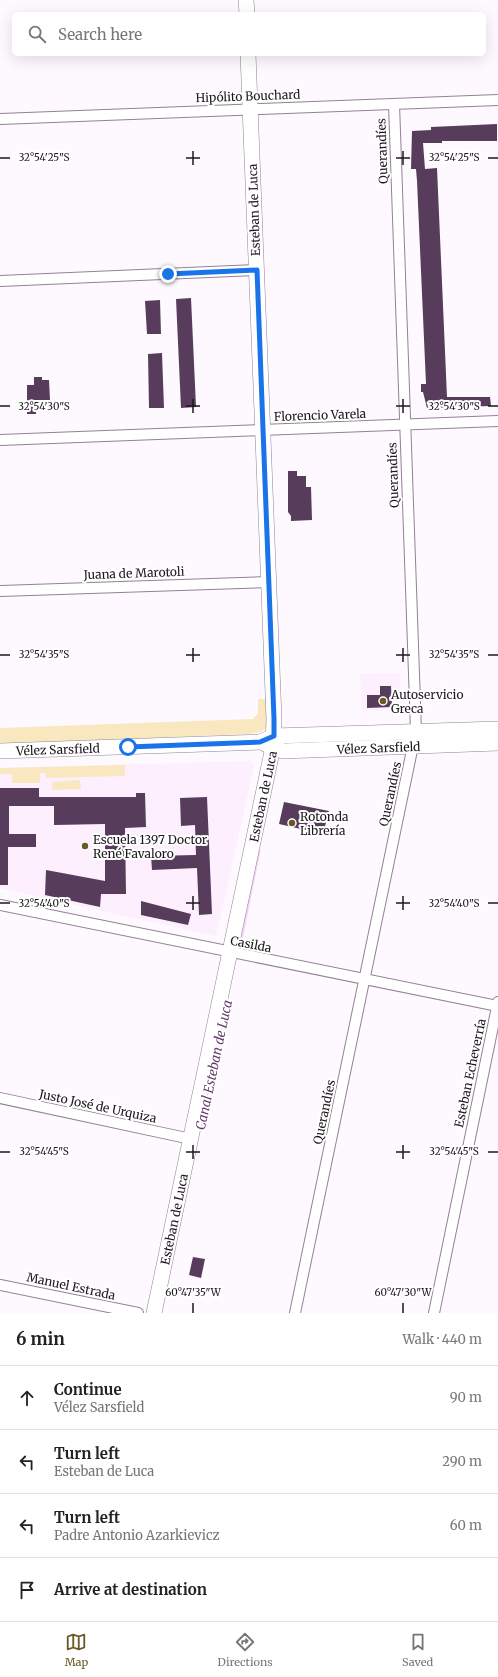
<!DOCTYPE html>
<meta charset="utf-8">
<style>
:root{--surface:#fff;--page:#f2f2f2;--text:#222;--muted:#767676;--line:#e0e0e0;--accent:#6b5826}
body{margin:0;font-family:Merriweather,serif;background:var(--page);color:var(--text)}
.stop{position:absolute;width:12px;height:12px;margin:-9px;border:3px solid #1a73e8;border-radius:50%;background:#fff}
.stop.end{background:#1a73e8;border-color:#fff;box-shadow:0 1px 4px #0008}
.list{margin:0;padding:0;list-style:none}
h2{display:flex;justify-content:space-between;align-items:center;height:52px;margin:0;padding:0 16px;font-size:17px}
h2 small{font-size:13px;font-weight:400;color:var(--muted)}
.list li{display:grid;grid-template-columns:26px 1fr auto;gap:12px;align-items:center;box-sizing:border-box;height:64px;padding:0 16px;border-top:1px solid var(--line)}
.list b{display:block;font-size:15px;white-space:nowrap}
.list p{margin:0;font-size:13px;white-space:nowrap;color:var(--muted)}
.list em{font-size:13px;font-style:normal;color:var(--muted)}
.icon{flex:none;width:22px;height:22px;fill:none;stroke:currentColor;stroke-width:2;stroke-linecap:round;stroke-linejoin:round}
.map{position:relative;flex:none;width:498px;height:1313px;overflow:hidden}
.search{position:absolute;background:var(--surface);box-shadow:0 4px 16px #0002;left:12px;right:12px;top:12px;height:44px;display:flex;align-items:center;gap:10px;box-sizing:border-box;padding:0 14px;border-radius:6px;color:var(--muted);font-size:15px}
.sheet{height:308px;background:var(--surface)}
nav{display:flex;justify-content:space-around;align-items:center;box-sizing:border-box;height:56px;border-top:1px solid var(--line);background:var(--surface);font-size:11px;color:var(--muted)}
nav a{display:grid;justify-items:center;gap:2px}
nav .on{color:var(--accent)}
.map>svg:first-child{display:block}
.built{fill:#fdeffe}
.green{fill:#f9e8bf}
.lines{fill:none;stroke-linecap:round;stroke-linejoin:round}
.stream{stroke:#f6d5fb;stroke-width:3}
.building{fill:#573c5b}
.street-casing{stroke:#928294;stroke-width:12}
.secondary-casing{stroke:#928294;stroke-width:16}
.street{stroke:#fff;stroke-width:10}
.secondary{stroke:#fff;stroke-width:15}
.route{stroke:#1a73e8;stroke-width:5}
.ticks{fill:none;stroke:#1d171e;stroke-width:1.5}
.poi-dot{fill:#6b5826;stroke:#fff;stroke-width:1.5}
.labels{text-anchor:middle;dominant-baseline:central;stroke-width:4;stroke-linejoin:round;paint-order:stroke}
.street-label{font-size:12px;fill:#1d171e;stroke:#fff}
.poi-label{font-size:12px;fill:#1d171e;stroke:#fff;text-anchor:start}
.water-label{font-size:13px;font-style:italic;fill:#643a6a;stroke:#fff}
.ticks-label{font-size:10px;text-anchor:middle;fill:#1d171e;stroke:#fff;stroke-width:4;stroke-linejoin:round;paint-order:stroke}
</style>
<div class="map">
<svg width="498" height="1313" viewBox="0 0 498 1313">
<rect width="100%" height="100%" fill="#fdf9fe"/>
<path class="built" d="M400 673 401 705 395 710 362 711 360 674Z
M251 761 254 766 216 936 0 888V768Z"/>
<path class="green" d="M258 699H266V728L260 732 249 734 0 744V728L253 719 258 713Z
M125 765V776L46 778V773H40V783H12V774H0V768Z
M80 780 81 789 52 790V782Z"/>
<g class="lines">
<path class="stream" d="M241 940 259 851"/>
</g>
<path class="building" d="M497 124V141H442V143H423L425 169 437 168 447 397H490L491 406 427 408 423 392H421V384H426L417 181 416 169H411L412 131 431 130V127Z
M191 298 196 407 181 408 176 299Z
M160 300 161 334H147L145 301Z
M162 353 164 408H149L148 354Z
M34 377H42V380H49L50 400H36V414H27V385H34Z
M288 471H297V476H306V487H311L312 520 291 521V516L288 512Z
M380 686H391L392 707 367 708V695H380Z
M0 788H39V797H136V793H145L146 827 125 828 126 894H101L100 907 45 895 46 870 105 881V824L54 825V806H9V834H36V847H8V885H0Z
M207 797 212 914 199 915 197 868 152 870 151 856 196 855 195 825 181 826 180 798Z
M284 802 329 811 323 834 279 824Z
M141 901 191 914 188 925 141 915Z
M193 1257 205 1259 201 1278 189 1275Z"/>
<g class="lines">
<g class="street-casing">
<path id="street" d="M0 119 498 100
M0 281 257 270
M0 440 498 421
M0 591 269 582
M0 905 498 1006
M0 1098 191 1139
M0 1285 138 1313
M295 1313 416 731 394 104
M434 1313 498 1002"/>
</g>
<g class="secondary-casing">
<g id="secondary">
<path d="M246 0 247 14"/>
<path id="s1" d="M265 744 283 751 498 743"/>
<path id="s2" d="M0 751 260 742 274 736 498 729"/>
<path id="s3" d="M154 1313 273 747 274 719 248 54"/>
</g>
</g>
<use href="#street" class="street"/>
<use href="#secondary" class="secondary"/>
</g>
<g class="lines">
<path class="route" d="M128 747 260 742 274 736V719L257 270 168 274"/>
</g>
<path class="ticks" d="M193 151V165M403 151V165M0 158H10M186 158H200M396 158H410M488 158H498M193 399V413M403 399V413M0 406H10M186 406H200M396 406H410M488 406H498M193 648V662M403 648V662M0 655H10M186 655H200M396 655H410M488 655H498M193 896V910M403 896V910M0 903H10M186 903H200M396 903H410M488 903H498M193 1145V1159M403 1145V1159M0 1152H10M186 1152H200M396 1152H410M488 1152H498M193 1303V1313M403 1303V1313"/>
<g class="poi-dot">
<circle cx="383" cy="701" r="4"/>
<circle cx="292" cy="823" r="4"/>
<circle cx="85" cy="846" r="4"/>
</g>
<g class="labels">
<g class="street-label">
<text transform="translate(248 96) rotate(-2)">Hipólito Bouchard</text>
<text transform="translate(382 151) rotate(-92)">Querandíes</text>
<text transform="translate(254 210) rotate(-92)">Esteban de Luca</text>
<text transform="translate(320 415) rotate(-2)">Florencio Varela</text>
<text transform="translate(393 475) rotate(-92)">Querandíes</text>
<text transform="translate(134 573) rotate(-2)">Juana de Marotoli</text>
<text stroke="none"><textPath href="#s1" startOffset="115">Vélez Sarsfield</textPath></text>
<text stroke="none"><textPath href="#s2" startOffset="58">Vélez Sarsfield</textPath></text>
<text transform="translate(390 794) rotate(-78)">Querandíes</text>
<text stroke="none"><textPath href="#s3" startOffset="528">Esteban de Luca</textPath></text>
<text transform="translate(251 944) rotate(11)">Casilda</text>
<text transform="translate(470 1073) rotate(-78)">Esteban Echeverría</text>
<text transform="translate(98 1106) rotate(12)">Justo José de Urquiza</text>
<text transform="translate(324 1112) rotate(-78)">Querandíes</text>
<text stroke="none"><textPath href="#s3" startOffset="96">Esteban de Luca</textPath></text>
<text transform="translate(71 1286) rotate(12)">Manuel Estrada</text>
</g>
<g class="poi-label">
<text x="391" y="694">Autoservicio<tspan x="391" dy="14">Greca</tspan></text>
<text x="300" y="816">Rotonda<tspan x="300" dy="14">Librería</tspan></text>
<text x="93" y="839">Escuela 1397 Doctor<tspan x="93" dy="14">René Favaloro</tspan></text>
</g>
<g class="water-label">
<text transform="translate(214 1065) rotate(-78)">Canal Esteban de Luca</text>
</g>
</g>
<g class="ticks-label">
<text x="44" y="161">32°54'25"S</text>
<text x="454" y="161">32°54'25"S</text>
<text x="44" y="410">32°54'30"S</text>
<text x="454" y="410">32°54'30"S</text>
<text x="44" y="658">32°54'35"S</text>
<text x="454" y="658">32°54'35"S</text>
<text x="44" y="907">32°54'40"S</text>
<text x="454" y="907">32°54'40"S</text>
<text x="44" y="1155">32°54'45"S</text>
<text x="454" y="1155">32°54'45"S</text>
<text x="193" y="1296">60°47'35"W</text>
<text x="403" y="1296">60°47'30"W</text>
</g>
</svg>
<div class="stop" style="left:128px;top:747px"></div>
<div class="stop end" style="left:168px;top:274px"></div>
<div class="search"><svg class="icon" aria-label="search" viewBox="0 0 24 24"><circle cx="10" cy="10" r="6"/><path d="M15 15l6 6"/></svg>Search here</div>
</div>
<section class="sheet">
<h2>6 min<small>Walk · 440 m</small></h2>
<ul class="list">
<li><svg class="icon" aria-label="ahead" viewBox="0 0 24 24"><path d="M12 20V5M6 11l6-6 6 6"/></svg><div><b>Continue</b><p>Vélez Sarsfield</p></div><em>90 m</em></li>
<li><svg class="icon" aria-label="left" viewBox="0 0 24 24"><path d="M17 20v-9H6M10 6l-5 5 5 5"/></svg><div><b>Turn left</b><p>Esteban de Luca</p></div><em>290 m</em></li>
<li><svg class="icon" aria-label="left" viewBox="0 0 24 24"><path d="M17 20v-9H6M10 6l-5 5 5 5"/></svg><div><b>Turn left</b><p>Padre Antonio Azarkievicz</p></div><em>60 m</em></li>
<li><svg class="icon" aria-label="arrive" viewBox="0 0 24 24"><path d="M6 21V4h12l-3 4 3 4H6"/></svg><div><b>Arrive at destination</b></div></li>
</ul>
</section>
<nav>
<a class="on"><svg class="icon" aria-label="map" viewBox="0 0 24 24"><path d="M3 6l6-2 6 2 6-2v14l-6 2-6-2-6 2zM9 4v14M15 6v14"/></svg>Map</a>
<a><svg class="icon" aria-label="directions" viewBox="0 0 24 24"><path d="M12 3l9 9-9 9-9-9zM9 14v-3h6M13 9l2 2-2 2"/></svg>Directions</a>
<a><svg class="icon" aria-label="saved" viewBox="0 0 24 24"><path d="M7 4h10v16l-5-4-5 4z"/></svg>Saved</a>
</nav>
